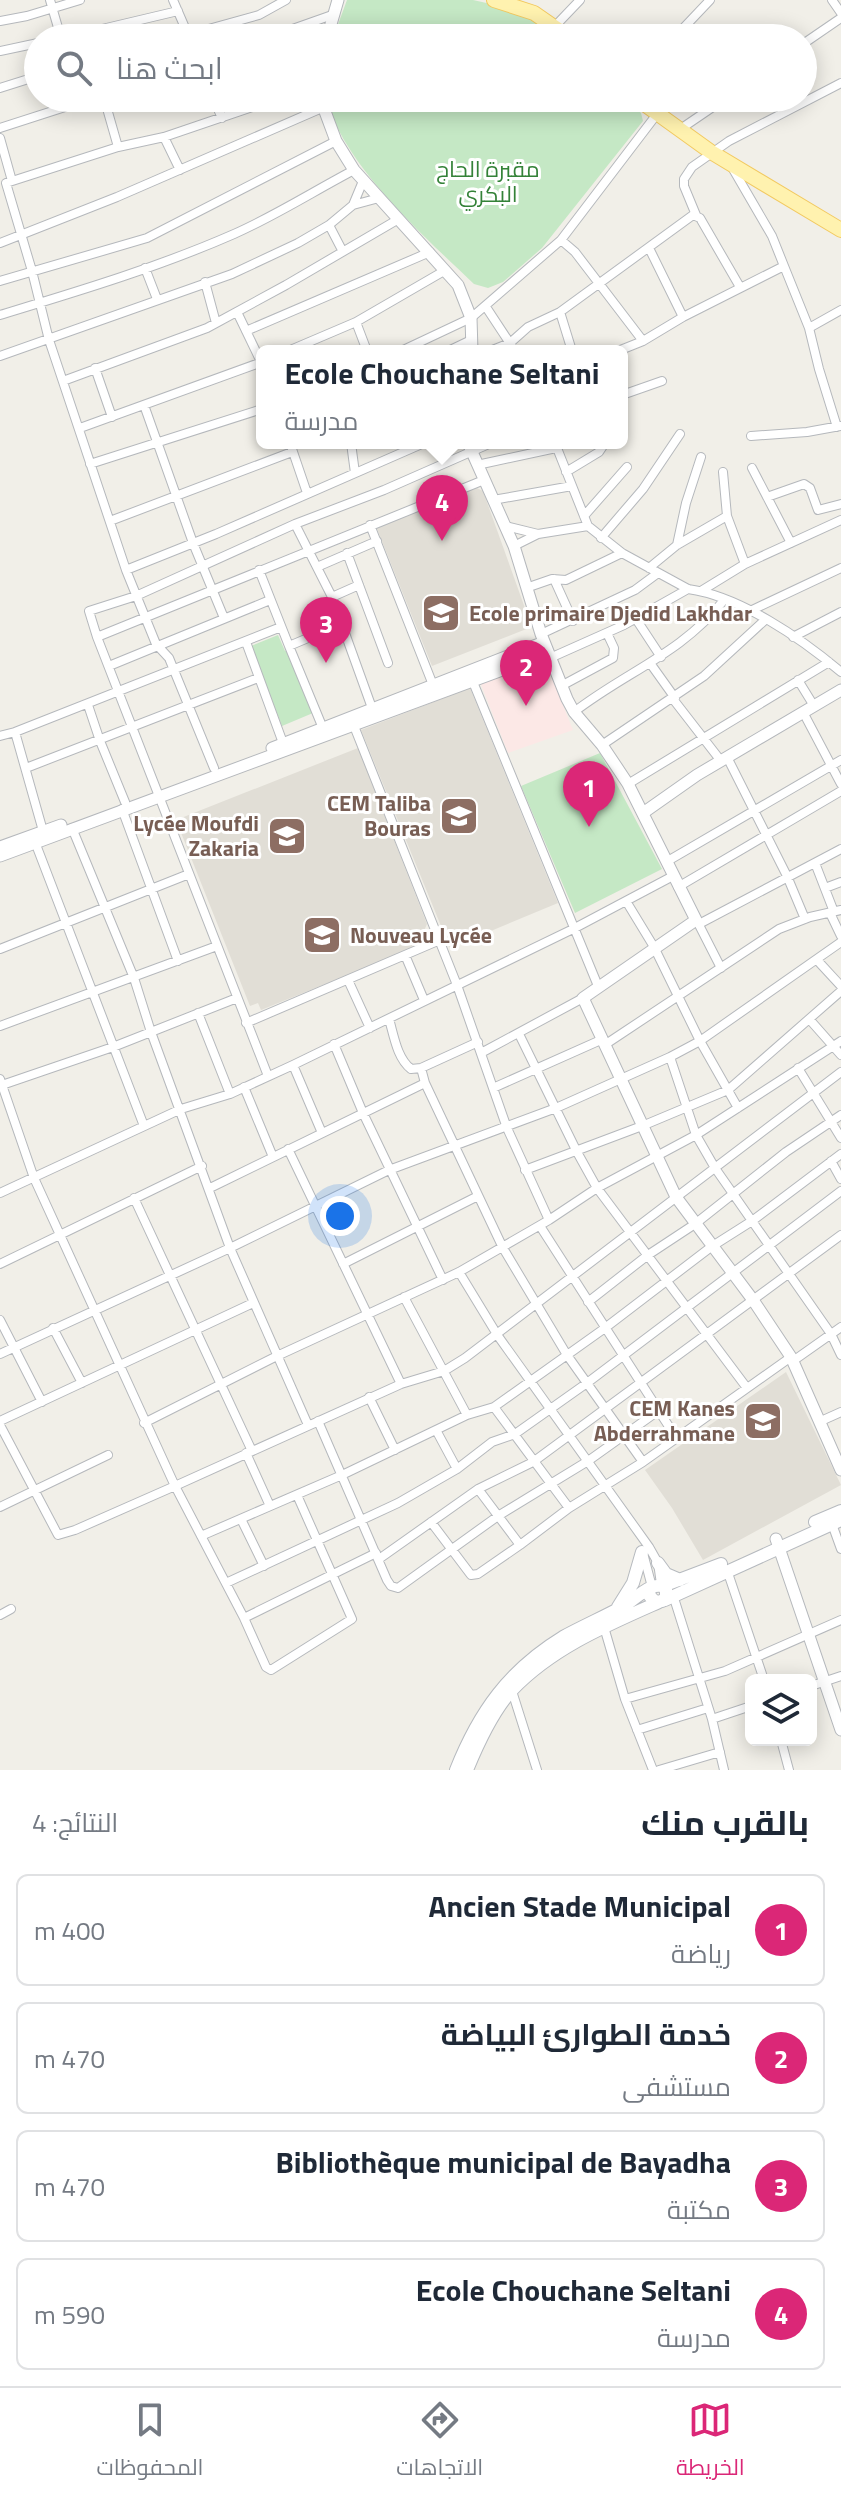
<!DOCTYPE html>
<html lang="ar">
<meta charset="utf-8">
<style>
:root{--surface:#fff;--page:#f2f2f3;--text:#1f2937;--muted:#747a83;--line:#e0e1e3;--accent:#db2777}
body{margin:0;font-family:"Titillium Web",Cairo,sans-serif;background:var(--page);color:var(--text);direction:rtl}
.controls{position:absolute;right:24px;bottom:24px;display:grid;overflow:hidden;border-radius:12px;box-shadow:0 4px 20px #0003}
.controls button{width:72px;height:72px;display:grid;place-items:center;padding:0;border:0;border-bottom:2px solid var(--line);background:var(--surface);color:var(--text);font:40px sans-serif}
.you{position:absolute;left:340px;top:1216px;width:28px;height:28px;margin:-20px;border:6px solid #fff;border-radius:50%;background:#1a73e8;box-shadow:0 0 0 12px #1a73e833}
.badge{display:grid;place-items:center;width:52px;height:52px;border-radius:50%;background:var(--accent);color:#fff;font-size:26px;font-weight:700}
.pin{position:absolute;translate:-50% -66px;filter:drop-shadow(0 2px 4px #0008)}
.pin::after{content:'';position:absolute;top:42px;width:28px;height:24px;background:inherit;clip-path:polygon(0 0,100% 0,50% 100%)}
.popup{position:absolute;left:256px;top:345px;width:372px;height:104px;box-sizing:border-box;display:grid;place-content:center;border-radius:12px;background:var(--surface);filter:drop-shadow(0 2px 6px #0005);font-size:26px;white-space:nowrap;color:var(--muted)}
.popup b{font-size:30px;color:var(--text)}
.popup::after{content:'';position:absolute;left:50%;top:100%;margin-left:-16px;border:16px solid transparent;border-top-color:var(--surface)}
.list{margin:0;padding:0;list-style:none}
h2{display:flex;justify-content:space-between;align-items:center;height:104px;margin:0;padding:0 32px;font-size:34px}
h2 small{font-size:26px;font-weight:400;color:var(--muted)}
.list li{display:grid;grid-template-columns:52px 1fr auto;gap:24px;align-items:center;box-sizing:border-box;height:112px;margin:0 16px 16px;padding:0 16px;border:2px solid var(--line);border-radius:12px}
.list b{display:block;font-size:30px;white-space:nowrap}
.list p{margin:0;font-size:26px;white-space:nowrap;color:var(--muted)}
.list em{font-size:26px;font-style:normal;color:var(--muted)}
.icon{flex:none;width:44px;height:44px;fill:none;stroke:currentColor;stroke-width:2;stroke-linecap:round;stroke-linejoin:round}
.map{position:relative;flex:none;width:841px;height:1770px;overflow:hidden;direction:ltr}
.search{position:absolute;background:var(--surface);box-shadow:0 4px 20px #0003;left:24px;right:24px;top:24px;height:88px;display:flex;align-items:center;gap:20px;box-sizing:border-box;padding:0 28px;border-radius:44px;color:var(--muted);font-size:30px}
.sheet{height:616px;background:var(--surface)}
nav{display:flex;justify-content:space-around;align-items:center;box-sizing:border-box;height:112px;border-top:2px solid var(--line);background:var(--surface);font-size:22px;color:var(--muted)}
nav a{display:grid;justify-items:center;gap:4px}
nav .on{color:var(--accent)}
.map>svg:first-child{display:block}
.education{fill:#e1ded6}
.medical{fill:#fce8e6}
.green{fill:#c5e8c5}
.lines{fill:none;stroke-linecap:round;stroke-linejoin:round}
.minor-casing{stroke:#b5b8bc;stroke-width:10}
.tertiary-casing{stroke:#b5b8bc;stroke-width:13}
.secondary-casing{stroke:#b6babf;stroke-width:14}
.primary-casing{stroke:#f2c960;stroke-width:16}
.minor{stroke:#fff;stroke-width:8}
.tertiary{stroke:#fff;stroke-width:11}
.secondary{stroke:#fff;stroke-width:12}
.primary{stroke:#fff2af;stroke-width:14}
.labels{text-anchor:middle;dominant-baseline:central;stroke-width:6;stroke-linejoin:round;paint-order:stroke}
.park-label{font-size:22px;fill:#348238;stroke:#fff}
.education-label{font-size:22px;font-weight:bold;fill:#785e54;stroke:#fff;text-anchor:end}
</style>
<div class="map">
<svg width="841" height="1770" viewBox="0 0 841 1770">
<rect width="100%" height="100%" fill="#f1efe8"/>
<path class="education" d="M473 486 483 491 531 625 529 628 432 666 375 524Z
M470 688 558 903 450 948 361 730Z
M358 748 427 924 417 947 261 1010 258 1003 250 1006 176 820Z
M786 1372 841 1485 703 1560 672 1508 645 1470Z"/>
<path class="medical" d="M545 661 573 730 508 753 480 682Z"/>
<path class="green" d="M347 0H473L522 11 563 38H333Z
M326 98H625L641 113 643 121 542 248 503 282 488 288 474 284C425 237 343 165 326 98Z
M278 635 285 651 289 650 313 713 282 726 251 646Z
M600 753 662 869 575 913 521 786Z"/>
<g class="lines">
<g class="minor-casing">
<path id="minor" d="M50 0 61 38
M173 0 189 37
M832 0 841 13
M0 21 27 16 80 0
M559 22 580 0
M64 38 178 11
M176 38 259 15 286 0
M267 38 335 14
M674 38 710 0
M803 44 841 18
M0 51 38 43
M0 88 38 76
M104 98 118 147
M213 98 222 118
M0 128 93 98
M679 130 726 98
M164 137 180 170
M0 138 12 181
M733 169 772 236 784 266 809 328 819 369 837 427
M353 205 363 181
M696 215 684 186V179L692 167 729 141 841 83
M329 225 342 250
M561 240 575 252 643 341
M0 243 117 197 322 108
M649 248 683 317
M145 268 157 299
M0 281 147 238 336 141
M205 282 216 323
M486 307 515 351
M237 312 262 364
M560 312 572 351
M0 315C79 291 159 267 234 234 275 216 314 191 354 170
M356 322 367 351
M809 328 841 310
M246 331 430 252
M288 351 356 322 444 271
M401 351 471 318 561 240 657 114
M448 351 471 340
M490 351 510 343 528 327 560 312 693 215 700 218 740 287
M618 351 643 341 683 317 784 266
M0 356 232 274 298 243 329 225 353 205 379 198
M95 368 112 417
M63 381 207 328 286 285 397 220
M622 395 662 381
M144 405 193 543 224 618
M80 428 262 362
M751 436 807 432 840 426
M290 443 307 493
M351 443 355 473
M555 443 588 526 622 553 688 589C740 596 802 639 841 672
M90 464 262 409
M477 465 556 448
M752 468 791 543
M566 472 599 452 605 443
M723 472 727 516 745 564
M767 497 804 484 810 488 818 510 841 504
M493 500 572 486
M584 516 627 467
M110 521 292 452
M295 524 332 597 372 708
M370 525 433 685
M505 526 538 534
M601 538 643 489 680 434
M677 545 686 503 701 457
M514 546 538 534 588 526
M347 553 388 663
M317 567 377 541
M649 568 677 545 727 516
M126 570 216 534 424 443
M259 570 289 646 341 624
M554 579 573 621
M526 588 552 579 566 580 622 553
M701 591 745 564 841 520
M332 597 359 585
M750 611 841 568
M636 619 661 657
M541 634 635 590 658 573
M97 637 484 480
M793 637 841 612
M246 642 283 743
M289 646 322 726
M550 658 624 625 688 589
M650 663 675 698
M109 666 270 600
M798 680 814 706
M473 682 598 986
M561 686 613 658 614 648 607 633
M673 699 721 761
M88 705 100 741 125 802
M574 712C627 671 681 654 724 600
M803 712 841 784
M352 721 457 985 507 1128 549 1220
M0 736 15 732
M602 745 704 676 765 620
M727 757 787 876 805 919
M26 768 258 678
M214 768 169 658 156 644 126 570 49 340 32 271 6 183 118 147 164 137 279 98
M628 784 829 662
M122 809 178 961
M72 828 134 978 151 1032 230 1248 308 1425
M43 831 15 732 281 627
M35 842 144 1126
M666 862 841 760
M815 863 834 912
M678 887 841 791
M825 888 841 882
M626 901 654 947 700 1041 738 1108
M830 913 841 936
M697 921 721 968
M699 924 841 849
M0 949 189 874
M405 955 424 1000
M817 960 841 986
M348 980 370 1028
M198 1013 230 1094
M389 1019C394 1036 397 1058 411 1069L421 1068 478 1042
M810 1020 841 1055
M246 1023 440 940
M0 1026 217 946
M519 1034 577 1152 597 1188 747 1388
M334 1044 363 1113 443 1280
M606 1044 779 929 810 917 841 910
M481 1053 583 998
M670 1057 696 1135 715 1168 831 1334 841 1355
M293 1065 322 1133
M421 1068 425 1083 503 1248 567 1355 643 1462
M798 1068 841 1138
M268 1076 97 637 89 611 136 596 295 524 384 490 491 443
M0 1079 34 1178 175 1486 401 1384 444 1371 465 1358 841 1072
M2 1085 113 1047 237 998
M244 1087 273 1157
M493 1088 603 1039
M288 1149 401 1384
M831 1161 841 1179
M525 1170 642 1126 728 1090 841 991
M210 1188 425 1083
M0 1193 181 1109 230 1094 293 1065 573 929 673 876
M134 1198 252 1451
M540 1226 677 1439
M0 1264 202 1166
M343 1264 478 1196
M459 1272 498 1336 649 1547 658 1563 661 1584
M404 1297 467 1415
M588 1302 648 1255 695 1224 786 1152 841 1115
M0 1320 42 1402
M53 1328 82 1383
M0 1354 230 1248 389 1170 556 1108 670 1057 700 1041 841 942
M793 1361 841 1327
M369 1397 395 1450
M494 1407 569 1508 643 1462 791 1357
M0 1421 253 1303
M318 1421 387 1580 391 1586 398 1588 498 1516 588 1461 658 1411
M821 1421 841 1412
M144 1423 277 1356 459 1272 549 1220 597 1188 696 1135 841 1041
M0 1425 58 1535 75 1530 175 1486 244 1618 266 1667 271 1670 352 1619 297 1495
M436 1430 457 1469
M246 1453 270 1506
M478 1489 520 1545 569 1508
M0 1507 108 1455
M241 1519 264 1566
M431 1522 471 1575 478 1574 520 1545
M832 1524 841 1549
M201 1536 342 1475 467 1415 494 1407 605 1328 711 1247 752 1221 841 1154
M643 1553 652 1587
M379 1559 478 1489 533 1462 841 1235
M727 1570 764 1680
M226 1583 398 1503 457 1469 492 1442 515 1434 587 1383 841 1191
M673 1595 712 1719 724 1770
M0 1615 11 1609
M244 1618 376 1553
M604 1627 625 1699 653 1770
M811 1686 841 1676
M512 1691 537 1770
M625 1699 725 1671 841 1620
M712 1719 751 1706
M637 1730 708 1708
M781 1740 789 1770
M659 1770 720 1752"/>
</g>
<g class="tertiary-casing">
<path id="tertiary" d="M327 38 338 0
M320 98 336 141 354 170 458 285 471 318 472 351
M468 443 514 546 541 634 567 699 574 712 602 745 628 784 696 920 583 998 676 1197 753 1300 791 1357 841 1470
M272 748 544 642
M643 813 697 775 841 690
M0 847 61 825
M0 856 548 653
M776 1539 841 1730"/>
</g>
<g class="secondary-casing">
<path id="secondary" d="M815 1522 841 1511
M658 1563 666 1574 680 1580
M663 1586 721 1564
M665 1600 841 1520
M618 1607 633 1583 642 1552
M456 1770C479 1712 509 1670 563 1637 583 1626 604 1617 624 1606 636 1599 653 1579 666 1588V1597L662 1601 655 1602 649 1595 650 1589
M467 1770C478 1743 492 1712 512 1690 552 1648 607 1625 659 1602"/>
</g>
<g class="primary-casing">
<path id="primary" d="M494 0 534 13 570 38
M636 98 711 152 841 230"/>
</g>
<use href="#minor" class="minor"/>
<use href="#tertiary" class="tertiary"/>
<use href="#secondary" class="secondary"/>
<use href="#primary" class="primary"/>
</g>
<defs>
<g id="school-square" transform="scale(2)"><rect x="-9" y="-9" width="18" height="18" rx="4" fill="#8d6e63" stroke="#fff"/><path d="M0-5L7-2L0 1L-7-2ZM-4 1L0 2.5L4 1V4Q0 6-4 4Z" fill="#fff"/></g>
</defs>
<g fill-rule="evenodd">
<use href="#school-square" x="441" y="613"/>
<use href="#school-square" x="459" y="816"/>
<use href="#school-square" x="287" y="836"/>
<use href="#school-square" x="322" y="935"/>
<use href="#school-square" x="763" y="1421"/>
</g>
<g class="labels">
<g class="park-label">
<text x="488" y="169">مقبرة الحاج<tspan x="488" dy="25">البكري</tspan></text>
</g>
<g class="education-label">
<text x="469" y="613" text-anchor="start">Ecole primaire Djedid Lakhdar</text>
<text x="431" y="803">CEM Taliba<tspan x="431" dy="25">Bouras</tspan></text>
<text x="259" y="823">Lycée Moufdi<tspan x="259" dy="25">Zakaria</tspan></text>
<text x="350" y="935" text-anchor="start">Nouveau Lycée</text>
<text x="735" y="1408">CEM Kanes<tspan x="735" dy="25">Abderrahmane</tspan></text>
</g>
</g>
</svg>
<div class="controls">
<button><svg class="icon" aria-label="layers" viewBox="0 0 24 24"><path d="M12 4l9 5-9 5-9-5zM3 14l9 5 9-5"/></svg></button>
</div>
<div class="you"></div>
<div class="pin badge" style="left:589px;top:827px">1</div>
<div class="pin badge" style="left:526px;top:706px">2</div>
<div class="pin badge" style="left:326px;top:663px">3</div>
<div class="pin badge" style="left:442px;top:541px">4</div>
<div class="popup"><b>Ecole Chouchane Seltani</b>مدرسة</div>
<div class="search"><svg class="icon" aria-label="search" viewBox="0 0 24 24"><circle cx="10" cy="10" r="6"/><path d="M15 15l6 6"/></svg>ابحث هنا</div>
</div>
<section class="sheet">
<h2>بالقرب منك<small>النتائج: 4</small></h2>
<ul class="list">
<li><span class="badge">1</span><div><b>Ancien Stade Municipal</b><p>رياضة</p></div><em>400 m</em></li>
<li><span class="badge">2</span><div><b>خدمة الطوارئ البياضة</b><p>مستشفى</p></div><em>470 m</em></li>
<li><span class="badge">3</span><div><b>Bibliothèque municipal de Bayadha</b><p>مكتبة</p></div><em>470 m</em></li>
<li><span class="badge">4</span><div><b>Ecole Chouchane Seltani</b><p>مدرسة</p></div><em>590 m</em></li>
</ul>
</section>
<nav>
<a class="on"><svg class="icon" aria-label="map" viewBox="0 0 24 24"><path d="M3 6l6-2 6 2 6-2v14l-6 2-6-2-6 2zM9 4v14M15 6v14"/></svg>الخريطة</a>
<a><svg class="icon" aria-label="directions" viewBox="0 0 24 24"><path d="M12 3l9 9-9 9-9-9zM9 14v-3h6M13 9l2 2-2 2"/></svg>الاتجاهات</a>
<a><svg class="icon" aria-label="saved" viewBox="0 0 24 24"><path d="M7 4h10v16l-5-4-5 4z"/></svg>المحفوظات</a>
</nav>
